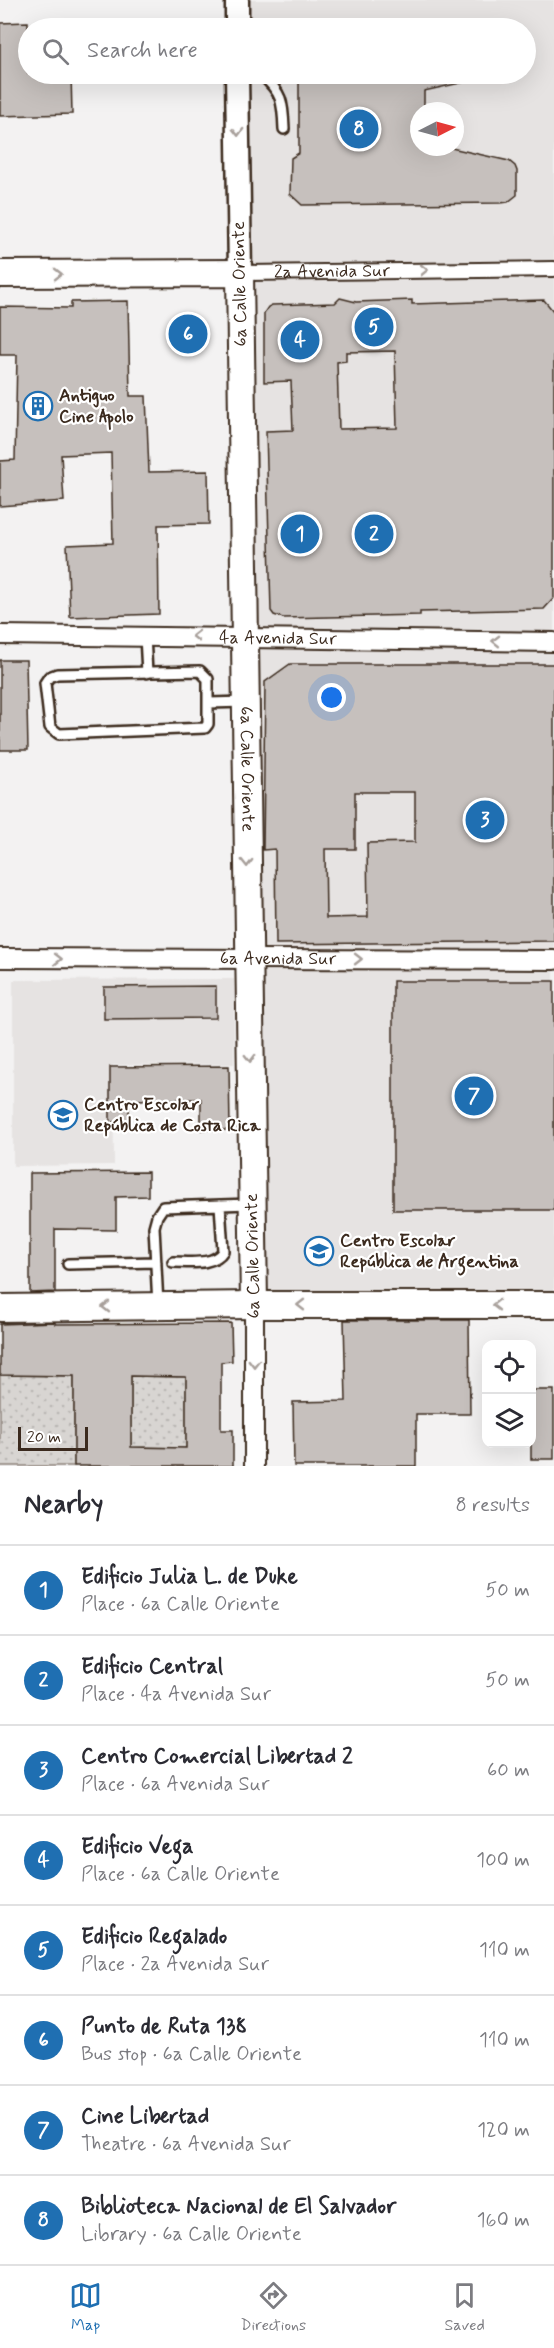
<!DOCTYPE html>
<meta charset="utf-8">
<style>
:root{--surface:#fff;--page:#f7f7f7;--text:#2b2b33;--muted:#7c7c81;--line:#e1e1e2;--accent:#1f6fb2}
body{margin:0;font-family:Mynerve,sans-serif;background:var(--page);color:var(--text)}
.controls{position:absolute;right:18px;bottom:18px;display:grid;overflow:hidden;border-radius:12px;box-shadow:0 6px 24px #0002}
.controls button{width:54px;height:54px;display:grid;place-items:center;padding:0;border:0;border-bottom:2px solid var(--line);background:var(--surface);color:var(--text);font:30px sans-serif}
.compass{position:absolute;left:410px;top:102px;width:54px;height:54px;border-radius:50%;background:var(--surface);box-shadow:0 6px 24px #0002;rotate:84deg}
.scale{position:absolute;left:18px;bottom:15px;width:70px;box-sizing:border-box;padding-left:6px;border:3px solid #3b2a1e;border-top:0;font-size:16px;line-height:21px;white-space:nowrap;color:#3b2a1e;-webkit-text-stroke:4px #fff;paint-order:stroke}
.you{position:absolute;left:332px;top:698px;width:21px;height:21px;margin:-15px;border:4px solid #fff;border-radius:50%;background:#1a73e8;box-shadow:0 0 0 9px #1a73e833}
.badge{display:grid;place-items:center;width:39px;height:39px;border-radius:50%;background:var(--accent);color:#fff;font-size:20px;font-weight:700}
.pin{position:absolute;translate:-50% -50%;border:3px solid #fff;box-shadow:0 2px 6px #0006}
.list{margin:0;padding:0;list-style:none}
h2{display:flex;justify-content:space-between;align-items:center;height:78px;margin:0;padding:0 24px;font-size:26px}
h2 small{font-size:20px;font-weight:400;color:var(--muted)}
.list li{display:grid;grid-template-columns:39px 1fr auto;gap:18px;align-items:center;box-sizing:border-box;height:90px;padding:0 24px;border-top:2px solid var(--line)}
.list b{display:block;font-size:22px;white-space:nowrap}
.list p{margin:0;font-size:20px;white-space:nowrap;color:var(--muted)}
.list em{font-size:20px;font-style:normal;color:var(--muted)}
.icon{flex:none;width:33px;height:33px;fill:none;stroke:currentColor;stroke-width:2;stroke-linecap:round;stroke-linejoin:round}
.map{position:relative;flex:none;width:554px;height:1466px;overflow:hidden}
.search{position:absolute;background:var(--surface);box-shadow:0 6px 24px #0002;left:18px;right:18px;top:18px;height:66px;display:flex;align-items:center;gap:15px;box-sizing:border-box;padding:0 21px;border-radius:33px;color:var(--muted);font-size:22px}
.sheet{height:798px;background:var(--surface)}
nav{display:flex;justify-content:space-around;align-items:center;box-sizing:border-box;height:84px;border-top:2px solid var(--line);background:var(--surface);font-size:16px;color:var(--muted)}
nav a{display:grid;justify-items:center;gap:3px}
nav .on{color:var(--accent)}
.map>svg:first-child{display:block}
.built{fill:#e6e3e2;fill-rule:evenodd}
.garden{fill:url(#garden-dots);stroke:#8a8078;stroke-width:1.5}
.building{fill:#c6c0bd;stroke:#3b2a1e;stroke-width:1.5;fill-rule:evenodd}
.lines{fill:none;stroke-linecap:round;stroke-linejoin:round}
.service-casing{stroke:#3b2a1e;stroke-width:14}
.pedestrian-casing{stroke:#3b2a1e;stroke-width:18}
.minor-casing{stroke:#3b2a1e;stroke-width:22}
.tertiary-casing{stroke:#3b2a1e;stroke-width:27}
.secondary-casing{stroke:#3b2a1e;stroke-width:30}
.service{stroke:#fff;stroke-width:9}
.pedestrian{stroke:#fff;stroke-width:14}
.minor{stroke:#fff;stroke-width:18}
.tertiary{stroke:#fff;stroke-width:22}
.secondary{stroke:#fff;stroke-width:26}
.oneway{stroke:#a79f9a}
.labels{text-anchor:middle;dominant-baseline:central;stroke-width:4.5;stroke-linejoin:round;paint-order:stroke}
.street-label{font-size:18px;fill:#3b2a1e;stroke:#fff}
.poi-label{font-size:18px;font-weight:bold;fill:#3b2a1e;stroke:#fff;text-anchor:start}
</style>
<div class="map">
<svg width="554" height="1466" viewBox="0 0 554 1466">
<defs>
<pattern id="garden-dots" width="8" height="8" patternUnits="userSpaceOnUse" patternTransform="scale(1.5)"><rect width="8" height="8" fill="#d8d5d2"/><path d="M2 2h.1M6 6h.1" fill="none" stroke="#bab7b4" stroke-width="1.8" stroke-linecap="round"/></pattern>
</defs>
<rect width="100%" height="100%" fill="#f3f2f2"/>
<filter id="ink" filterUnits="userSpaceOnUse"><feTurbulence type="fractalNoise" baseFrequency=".0167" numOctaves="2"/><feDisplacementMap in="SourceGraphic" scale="12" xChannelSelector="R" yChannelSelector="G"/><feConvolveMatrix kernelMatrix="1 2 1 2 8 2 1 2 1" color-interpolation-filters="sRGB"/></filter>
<g filter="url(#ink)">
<path class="built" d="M246 0H554V1303L254 1305 246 74H526V28H246ZM419 111H455V147H419Z
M234 979V1064L113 1065 114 1165 13 1166V980Z"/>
<path class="garden" d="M0 1375 74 1376V1466H0Z
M131 1376 186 1377V1448L131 1447Z"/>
<path class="building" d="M28 22V74H71L72 114 0 116V23Z
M299 74H464L465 82 424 91V111H419V147H447L509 161 515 166 517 171V195L508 202 501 203 302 205 290 194 291 158 299 153Z
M340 298 356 302 412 300V304L544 300 554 312V598L544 609 420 612V615L283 618 274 615 271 611 266 431 293 430 291 381 264 382V313L268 307 272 305 335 303ZM395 351 397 428 339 429 337 362 346 361V352Z
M128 301 130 396H146L149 472 208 471 209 524 158 525 159 614 70 617 67 545 113 543 111 453 61 455 64 501 0 506V461L15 460 17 355H0V307L71 308V302Z
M0 660H26L28 750H0Z
M290 664H554V941L276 944 275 849 263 850 265 682ZM355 792H415V842L367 843 368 917 326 918 325 849H355Z
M393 981H554V1210H393Z
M216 986V1018L104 1019V987Z
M229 1066 230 1130H201V1099L129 1100V1122H110V1067Z
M148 1172V1196L116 1197V1230L55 1229V1292L30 1293V1173Z
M344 1320H469L470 1414H416V1466H294L293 1402 346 1401Z
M55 1322V1324L231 1323 232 1361 221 1362V1430H233V1466H74V1376L0 1375V1324ZM131 1376 186 1377V1448L131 1447Z
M531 1390H554V1459H531Z"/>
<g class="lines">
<g class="service-casing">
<path id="service" d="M261 74C282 93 283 101 284 129
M145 636 147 673
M200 671 208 679V724L205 728 59 734 50 727 45 683 49 677 57 674Z
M209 703 245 702
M173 1262C189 1262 214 1266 223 1251L220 1205
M68 1264 156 1262
M158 1305 154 1227 157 1216 163 1207 250 1204"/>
</g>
<g class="pedestrian-casing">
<g id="pedestrian">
<path id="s1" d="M240 273 554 269"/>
</g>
</g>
<g class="minor-casing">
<g id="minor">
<path id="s2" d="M0 635 554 642"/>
<path id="s3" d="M0 958 554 960"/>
<path d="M254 1305V1466"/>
</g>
</g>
<g class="tertiary-casing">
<path id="tertiary" d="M237 0V28
M237 74 240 273"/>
</g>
<g class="secondary-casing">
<g id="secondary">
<path id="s4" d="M0 274 240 273 254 1305"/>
<path d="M0 1308 254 1305H554"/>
</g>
</g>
<use href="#service" class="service"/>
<use href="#pedestrian" class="pedestrian"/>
<use href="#minor" class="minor"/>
<use href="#tertiary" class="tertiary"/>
<use href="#secondary" class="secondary"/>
</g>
<defs><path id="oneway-chevron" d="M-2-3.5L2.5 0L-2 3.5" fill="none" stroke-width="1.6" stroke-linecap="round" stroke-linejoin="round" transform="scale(1.5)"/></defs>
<g class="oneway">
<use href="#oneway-chevron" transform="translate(238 132) rotate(89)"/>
<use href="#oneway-chevron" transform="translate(424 270) rotate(-1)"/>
<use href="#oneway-chevron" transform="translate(58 274)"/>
<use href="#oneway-chevron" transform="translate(196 636) rotate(-180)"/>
<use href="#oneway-chevron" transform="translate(496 641) rotate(-179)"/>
<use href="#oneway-chevron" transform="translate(247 863) rotate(89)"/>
<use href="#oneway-chevron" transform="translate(58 959)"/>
<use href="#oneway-chevron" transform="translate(358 959)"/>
<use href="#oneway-chevron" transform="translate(250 1058) rotate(89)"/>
<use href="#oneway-chevron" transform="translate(301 1305) rotate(180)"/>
<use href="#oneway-chevron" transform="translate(496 1305) rotate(180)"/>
<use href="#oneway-chevron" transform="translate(106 1307) rotate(180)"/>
<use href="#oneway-chevron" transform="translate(254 1363) rotate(90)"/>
</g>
</g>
<defs>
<g id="building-ring" transform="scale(1.5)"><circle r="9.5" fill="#fff" stroke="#1f6fb2" stroke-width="1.5"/><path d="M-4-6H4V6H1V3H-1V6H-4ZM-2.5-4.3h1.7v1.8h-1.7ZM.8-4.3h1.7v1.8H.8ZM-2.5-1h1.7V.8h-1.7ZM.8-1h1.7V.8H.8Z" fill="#1f6fb2"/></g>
<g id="school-ring" transform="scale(1.5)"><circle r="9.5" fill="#fff" stroke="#1f6fb2" stroke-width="1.5"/><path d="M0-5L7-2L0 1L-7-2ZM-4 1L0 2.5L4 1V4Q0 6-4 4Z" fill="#1f6fb2"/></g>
</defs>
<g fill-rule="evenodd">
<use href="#building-ring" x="38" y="406"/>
<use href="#school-ring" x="63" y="1115"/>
<use href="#school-ring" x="319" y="1251"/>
</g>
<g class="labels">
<g class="street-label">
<text stroke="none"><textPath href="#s1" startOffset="92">2a Avenida Sur</textPath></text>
<text transform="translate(240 284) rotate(-91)">6a Calle Oriente</text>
<text stroke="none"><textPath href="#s2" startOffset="278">4a Avenida Sur</textPath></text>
<text stroke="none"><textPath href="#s4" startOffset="736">6a Calle Oriente</textPath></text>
<text stroke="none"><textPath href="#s3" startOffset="278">6a Avenida Sur</textPath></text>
<text transform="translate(253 1256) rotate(-91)">6a Calle Oriente</text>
</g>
<g class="poi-label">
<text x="59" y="396">Antiguo<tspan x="59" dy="21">Cine Apolo</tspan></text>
<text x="84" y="1105">Centro Escolar<tspan x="84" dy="21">República de Costa Rica</tspan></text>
<text x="340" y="1241">Centro Escolar<tspan x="340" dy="21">República de Argentina</tspan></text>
</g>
</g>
</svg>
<div class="controls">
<button><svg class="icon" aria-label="locate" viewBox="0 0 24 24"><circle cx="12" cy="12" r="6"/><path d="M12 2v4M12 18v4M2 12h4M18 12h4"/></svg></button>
<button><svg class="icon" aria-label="layers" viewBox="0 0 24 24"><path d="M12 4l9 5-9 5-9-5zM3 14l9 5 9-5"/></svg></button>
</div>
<svg class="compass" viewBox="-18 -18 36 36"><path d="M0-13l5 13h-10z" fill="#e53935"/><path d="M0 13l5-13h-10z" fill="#7c7c81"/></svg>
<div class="scale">20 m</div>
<div class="you"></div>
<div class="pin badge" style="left:300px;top:534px">1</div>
<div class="pin badge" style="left:374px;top:534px">2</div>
<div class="pin badge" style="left:485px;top:820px">3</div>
<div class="pin badge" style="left:300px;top:340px">4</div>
<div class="pin badge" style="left:374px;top:327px">5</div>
<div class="pin badge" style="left:188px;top:334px">6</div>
<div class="pin badge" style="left:474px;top:1096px">7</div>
<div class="pin badge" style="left:359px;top:129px">8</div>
<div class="search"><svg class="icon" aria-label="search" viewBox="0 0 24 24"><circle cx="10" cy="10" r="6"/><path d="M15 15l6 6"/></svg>Search here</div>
</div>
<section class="sheet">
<h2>Nearby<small>8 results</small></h2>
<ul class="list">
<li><span class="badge">1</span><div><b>Edificio Julia L. de Duke</b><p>Place · 6a Calle Oriente</p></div><em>50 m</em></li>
<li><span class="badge">2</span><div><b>Edificio Central</b><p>Place · 4a Avenida Sur</p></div><em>50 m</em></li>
<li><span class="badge">3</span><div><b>Centro Comercial Libertad 2</b><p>Place · 6a Avenida Sur</p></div><em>60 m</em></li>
<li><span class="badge">4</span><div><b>Edificio Vega</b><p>Place · 6a Calle Oriente</p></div><em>100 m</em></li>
<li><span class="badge">5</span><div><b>Edificio Regalado</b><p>Place · 2a Avenida Sur</p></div><em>110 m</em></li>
<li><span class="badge">6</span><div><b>Punto de Ruta 138</b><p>Bus stop · 6a Calle Oriente</p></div><em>110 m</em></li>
<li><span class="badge">7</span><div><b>Cine Libertad</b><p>Theatre · 6a Avenida Sur</p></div><em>120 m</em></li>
<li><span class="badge">8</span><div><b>Biblioteca Nacional de El Salvador</b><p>Library · 6a Calle Oriente</p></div><em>160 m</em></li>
</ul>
</section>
<nav>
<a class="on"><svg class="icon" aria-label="map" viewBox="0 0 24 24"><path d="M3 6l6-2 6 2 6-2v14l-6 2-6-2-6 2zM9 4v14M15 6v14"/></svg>Map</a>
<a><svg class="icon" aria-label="directions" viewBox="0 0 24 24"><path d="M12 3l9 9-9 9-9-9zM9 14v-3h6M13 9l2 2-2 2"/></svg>Directions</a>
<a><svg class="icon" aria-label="saved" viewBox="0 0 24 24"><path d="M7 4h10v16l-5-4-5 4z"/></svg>Saved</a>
</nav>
